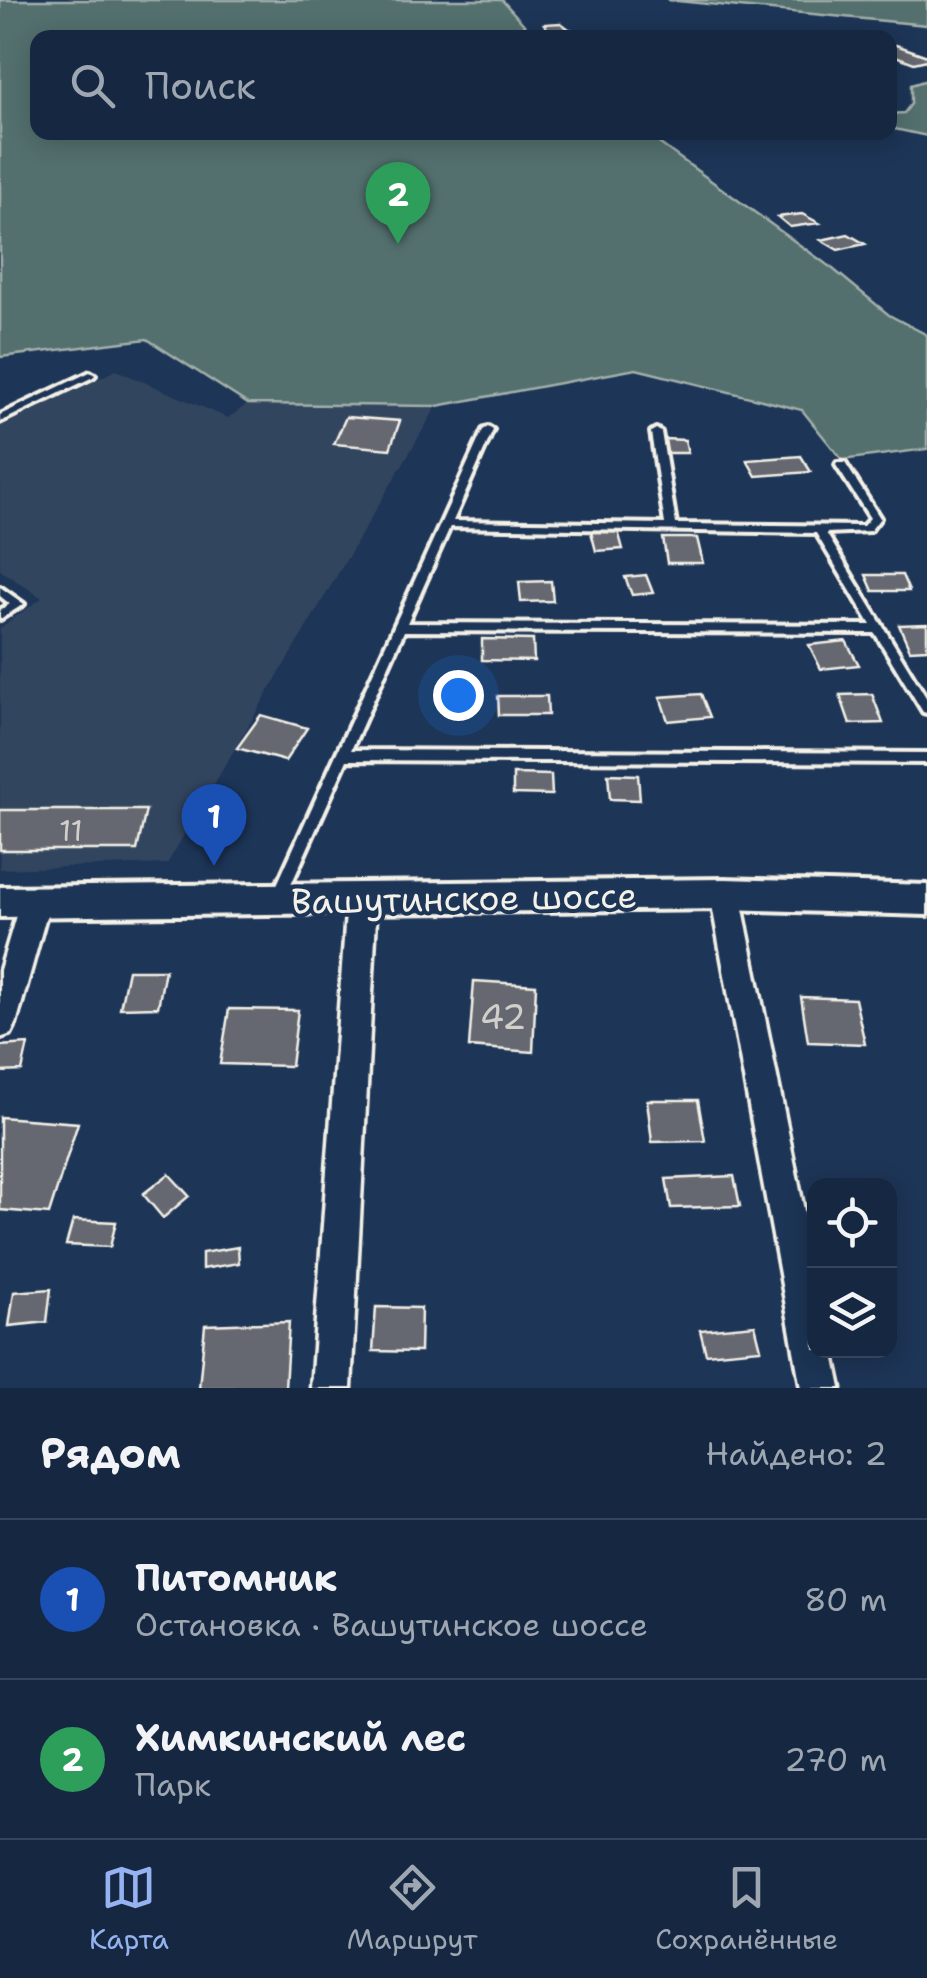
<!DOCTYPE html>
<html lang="ru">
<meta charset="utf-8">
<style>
:root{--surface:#162841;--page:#1f3048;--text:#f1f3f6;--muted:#9ea6b1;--line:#35445a;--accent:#95b2f1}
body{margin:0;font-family:"Shantell Sans",sans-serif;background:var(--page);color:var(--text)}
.controls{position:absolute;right:30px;bottom:30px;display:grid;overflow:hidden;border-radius:20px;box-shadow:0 5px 25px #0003}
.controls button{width:90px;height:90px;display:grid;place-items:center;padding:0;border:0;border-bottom:2px solid var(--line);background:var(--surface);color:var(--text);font:50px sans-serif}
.you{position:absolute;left:458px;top:695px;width:35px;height:35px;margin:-25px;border:8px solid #fff;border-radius:50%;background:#1a73e8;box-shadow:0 0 0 15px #1a73e833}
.badge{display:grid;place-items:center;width:65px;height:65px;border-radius:50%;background:var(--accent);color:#fff;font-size:32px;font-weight:700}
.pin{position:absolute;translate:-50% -82px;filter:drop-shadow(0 2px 5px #0008)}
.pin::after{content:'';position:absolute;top:52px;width:35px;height:30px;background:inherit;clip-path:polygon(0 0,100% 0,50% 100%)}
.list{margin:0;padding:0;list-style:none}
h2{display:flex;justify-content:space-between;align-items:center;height:130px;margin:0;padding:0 40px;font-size:42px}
h2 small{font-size:32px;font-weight:400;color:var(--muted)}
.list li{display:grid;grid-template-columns:65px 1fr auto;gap:30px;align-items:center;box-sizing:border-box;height:160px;padding:0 40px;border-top:2px solid var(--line)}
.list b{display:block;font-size:38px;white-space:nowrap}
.list p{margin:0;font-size:32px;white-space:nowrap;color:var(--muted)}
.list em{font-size:32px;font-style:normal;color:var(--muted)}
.icon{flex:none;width:55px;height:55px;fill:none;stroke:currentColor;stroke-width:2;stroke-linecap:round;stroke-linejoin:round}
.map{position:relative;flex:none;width:927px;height:1388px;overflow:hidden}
.search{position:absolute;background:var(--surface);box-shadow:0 5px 25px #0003;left:30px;right:30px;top:30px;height:110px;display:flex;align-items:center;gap:25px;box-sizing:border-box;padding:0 35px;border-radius:20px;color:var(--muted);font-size:38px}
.sheet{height:450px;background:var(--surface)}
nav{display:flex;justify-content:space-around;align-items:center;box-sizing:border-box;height:140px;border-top:2px solid var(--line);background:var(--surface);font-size:28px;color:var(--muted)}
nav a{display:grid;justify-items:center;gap:5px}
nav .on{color:var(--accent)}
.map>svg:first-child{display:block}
.built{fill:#33445e}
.green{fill:#53706e;stroke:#a4b0ab;stroke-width:2.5}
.building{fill:#65686f;stroke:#f4f1e8;stroke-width:2.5}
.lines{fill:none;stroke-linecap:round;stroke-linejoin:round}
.service-casing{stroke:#f4f1e8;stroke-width:8}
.minor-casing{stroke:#f4f1e8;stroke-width:7}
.tertiary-casing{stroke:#f4f1e8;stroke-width:8}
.service{fill:#1d3557;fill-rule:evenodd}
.minor{fill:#1d3557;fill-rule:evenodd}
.tertiary{fill:#1d3557;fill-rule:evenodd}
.labels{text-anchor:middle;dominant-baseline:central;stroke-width:8;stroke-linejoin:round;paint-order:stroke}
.number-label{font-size:30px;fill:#d0cfca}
.street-label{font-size:35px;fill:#f4f1e8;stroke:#1d3557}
.near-number-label{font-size:35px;fill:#d0cfca}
</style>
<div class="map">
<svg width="927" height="1388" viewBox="0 0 927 1388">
<rect width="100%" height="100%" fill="#1d3557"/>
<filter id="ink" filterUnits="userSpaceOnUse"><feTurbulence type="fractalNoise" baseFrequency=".01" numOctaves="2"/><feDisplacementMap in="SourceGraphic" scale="20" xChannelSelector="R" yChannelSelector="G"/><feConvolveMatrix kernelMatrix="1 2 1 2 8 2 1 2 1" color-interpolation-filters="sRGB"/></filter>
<g filter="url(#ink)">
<path class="built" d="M116 370 228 418 248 404 437 406 167 864 0 869V628L42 598 0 570V427Z"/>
<path class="green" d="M0 0H502L535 37 38 38V132L645 133 833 269 889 315 927 335V449L842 460 802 410 636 369 437 406 248 404 147 339 0 357Z
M667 0H927V25Z
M927 80V136L890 128V114L904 113 911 104V85Z"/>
<path class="building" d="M561 23 569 29 579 32 551 34 544 24Z
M896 45 927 56V60L914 63 890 54V47Z
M802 214 819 223 790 227 778 217Z
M848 234 865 244 838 250 821 240Z
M346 417 400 421 390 449 334 444Z
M664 439 685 440 688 453H667Z
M801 456 811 472 756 476 747 460Z
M618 531 623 549 596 551 591 532Z
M663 538H697L703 563H667Z
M646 575 653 593 632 595 625 577Z
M866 575H902L909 591H873Z
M551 581 553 601 521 602 519 582Z
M927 624V649L910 650 899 625Z
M482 639 533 640 534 661 482 660Z
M846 641 859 665 821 669 809 645Z
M701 694 710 717 668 721 660 697Z
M872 694 883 723 850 724 840 695Z
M498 696H547L548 715H499Z
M261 715 307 728 285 761 237 748Z
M513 774 551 775 552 795 513 794Z
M608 774 638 775 640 800 610 799Z
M0 810H146L137 850H0Z
M128 970H165L158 1007 120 1008Z
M474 981 536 985 533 1052 469 1047Z
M801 997 855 999 865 1044 808 1042Z
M229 1009 298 1010 291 1066 220 1064Z
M28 1044 22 1071 0 1072V1046Z
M647 1100H698L705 1141 652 1142Z
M0 1117 78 1123 49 1214 0 1210Z
M169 1174 189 1196 163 1218 143 1194Z
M734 1176 740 1206 671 1208 666 1179Z
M73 1220 116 1222 110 1247 66 1245Z
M238 1247 239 1263 202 1269V1253Z
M51 1289 47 1322 9 1326 14 1292Z
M376 1307 421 1308 420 1352 373 1351Z
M289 1322 285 1388H199L205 1325Z
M755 1325 761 1349 706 1354 700 1330Z"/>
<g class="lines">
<g class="service-casing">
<path id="service" d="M90 372 95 375 93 377 0 422V415Z
M488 427 493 430 453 521 665 524 651 432 656 429 661 432 676 524 863 526 870 518 836 465 837 463H845L880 518 870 531 826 533 927 699V713L923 712 875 633 404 631 351 750 927 753V763L347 760 285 898 283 902 278 904 273 902 271 898 483 430ZM450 527 816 533 871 625 407 623Z
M0 587 24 604 0 619V610L10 604 0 596Z"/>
</g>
<g class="minor-casing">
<path id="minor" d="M725 882 735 886 740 894 814 1260V1350H833L841 1388H801L710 894 715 886Z
M362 887 372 891 377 899 351 1388H311L347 899 352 891Z
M35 890 45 894 50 902 16 1024 11 1034 0 1038V970L20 902 25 894Z"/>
</g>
<g class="tertiary-casing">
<path id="tertiary" d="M725 879 927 885V915L725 909 0 917V887Z"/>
</g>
<use href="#service" class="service"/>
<use href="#minor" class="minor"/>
<use href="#tertiary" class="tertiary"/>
</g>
</g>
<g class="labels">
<g class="number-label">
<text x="71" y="830">11</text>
</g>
<g class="street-label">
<text transform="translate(464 898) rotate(-1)">Вашутинское шоссе</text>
</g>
<g class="near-number-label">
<text x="503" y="1016">42</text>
</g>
</g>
</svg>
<div class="controls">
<button><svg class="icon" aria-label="locate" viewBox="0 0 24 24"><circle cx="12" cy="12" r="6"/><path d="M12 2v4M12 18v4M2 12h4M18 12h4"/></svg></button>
<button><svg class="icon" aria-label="layers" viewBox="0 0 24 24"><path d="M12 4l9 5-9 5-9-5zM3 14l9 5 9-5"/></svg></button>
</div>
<div class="you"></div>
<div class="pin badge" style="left:214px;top:866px;background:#1a4fb4">1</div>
<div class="pin badge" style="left:398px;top:244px;background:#2e9e5b">2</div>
<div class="search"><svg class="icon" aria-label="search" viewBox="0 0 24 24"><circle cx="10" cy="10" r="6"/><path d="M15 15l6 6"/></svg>Поиск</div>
</div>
<section class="sheet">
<h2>Рядом<small>Найдено: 2</small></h2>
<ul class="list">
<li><span class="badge" style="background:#1a4fb4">1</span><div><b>Питомник</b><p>Остановка · Вашутинское шоссе</p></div><em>80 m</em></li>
<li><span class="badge" style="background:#2e9e5b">2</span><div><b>Химкинский лес</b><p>Парк</p></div><em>270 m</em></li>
</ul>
</section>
<nav>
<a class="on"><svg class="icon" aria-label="map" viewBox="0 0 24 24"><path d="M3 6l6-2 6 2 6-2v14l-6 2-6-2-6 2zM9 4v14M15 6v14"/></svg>Карта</a>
<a><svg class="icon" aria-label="directions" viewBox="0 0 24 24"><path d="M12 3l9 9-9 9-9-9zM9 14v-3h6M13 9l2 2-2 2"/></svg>Маршрут</a>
<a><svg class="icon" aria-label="saved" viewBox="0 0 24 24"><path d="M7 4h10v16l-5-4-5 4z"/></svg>Сохранённые</a>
</nav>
